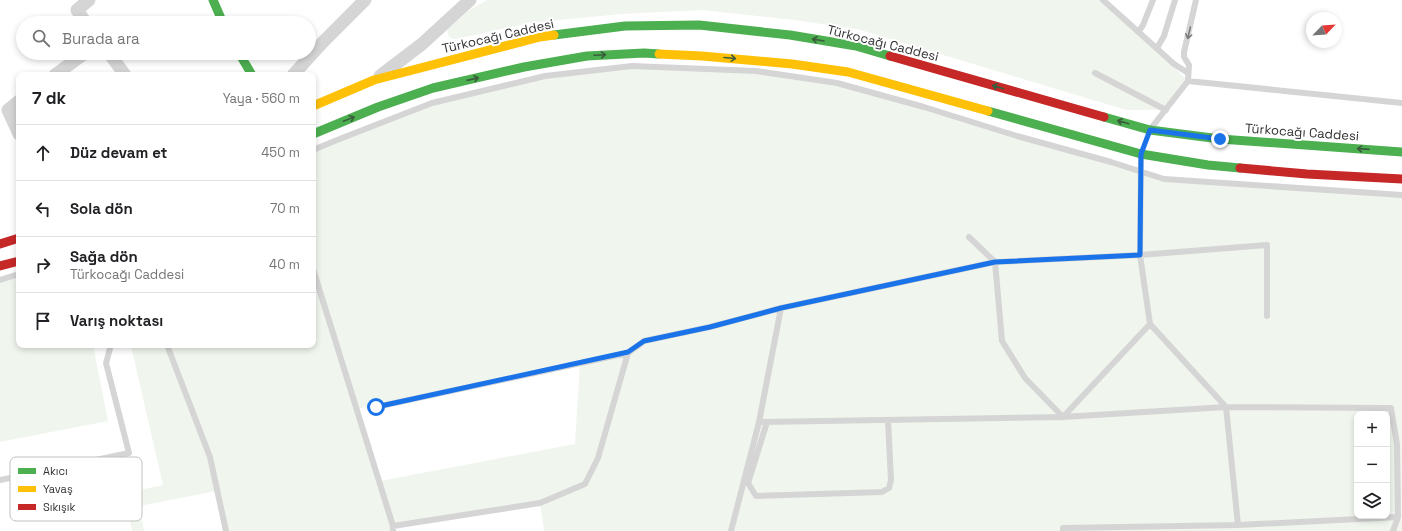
<!DOCTYPE html>
<html lang="tr">
<meta charset="utf-8">
<style>
:root{--surface:#fff;--page:#f2f2f2;--text:#202124;--muted:#757577;--line:#e0e0e0}
body{margin:0;font-family:"Space Grotesk",sans-serif;background:var(--page);color:var(--text)}
.controls{position:absolute;right:12px;bottom:12px;display:grid;overflow:hidden;border-radius:8px;box-shadow:0 2px 6px #0003}
.controls button{width:36px;height:36px;display:grid;place-items:center;padding:0;border:0;border-bottom:1px solid var(--line);background:var(--surface);color:var(--text);font:20px sans-serif}
.compass{position:absolute;left:1306px;top:12px;width:36px;height:36px;border-radius:50%;background:var(--surface);box-shadow:0 2px 6px #0003;rotate:65deg}
.stop{position:absolute;width:12px;height:12px;margin:-9px;border:3px solid #1a73e8;border-radius:50%;background:#fff}
.stop.end{background:#1a73e8;border-color:#fff;box-shadow:0 1px 4px #0008}
.list{margin:0;padding:0;list-style:none}
h2{display:flex;justify-content:space-between;align-items:center;height:52px;margin:0;padding:0 16px;font-size:17px}
h2 small{font-size:13px;font-weight:400;color:var(--muted)}
.list li{display:grid;grid-template-columns:26px 1fr auto;gap:12px;align-items:center;box-sizing:border-box;height:56px;padding:0 16px;border-top:1px solid var(--line)}
.list b{display:block;font-size:15px;white-space:nowrap}
.list p{margin:0;font-size:13px;white-space:nowrap;color:var(--muted)}
.list em{font-size:13px;font-style:normal;color:var(--muted)}
.icon{flex:none;width:22px;height:22px;fill:none;stroke:currentColor;stroke-width:2;stroke-linecap:round;stroke-linejoin:round}
.map{position:relative;flex:none;width:1402px;height:531px;overflow:hidden}
.search{position:absolute;background:var(--surface);box-shadow:0 2px 6px #0003;left:16px;top:16px;width:300px;height:44px;display:flex;align-items:center;gap:10px;box-sizing:border-box;padding:0 14px;border-radius:22px;color:var(--muted);font-size:15px}
.panel{position:absolute;background:var(--surface);box-shadow:0 2px 6px #0003;left:16px;top:72px;width:300px;height:276px;border-radius:8px}
.map>svg:first-child{display:block}
.green{fill:#f0f6ed;fill-rule:evenodd}
.lines{fill:none;stroke-linecap:round;stroke-linejoin:round}
.lane{stroke:#d5d5d5;stroke-width:6}
.street{stroke:#d5d5d5;stroke-width:13}
.fast{stroke:#4caf50;stroke-width:9}
.slow{stroke:#ffc107;stroke-width:9}
.jam{stroke:#c62828;stroke-width:9}
.oneway{stroke:#7b7b7b}
.oneway2{stroke:#3a5d3c}
.route{stroke:#1a73e8;stroke-width:5}
.labels{text-anchor:middle;dominant-baseline:central;stroke-width:4;stroke-linejoin:round;paint-order:stroke}
.street-label{font-size:13px;fill:#313131;stroke:#fff}
.key{fill:#fff;stroke:#c1c1c1;stroke-width:1}
.key-label{font-size:11px;fill:#313131}
</style>
<div class="map">
<svg width="1402" height="531" viewBox="0 0 1402 531">
<rect width="100%" height="100%" fill="#fff"/>
<path class="green" d="M487 0H1103L1124 18 1188 81 1166 110H1126L857 29 794 20 702 10 621 14 530 23 456 39H452L449 37 447 30 471 9Z
M632 66 756 71 837 83 1164 179 1402 195V531H544L540 503 393 526V531H226L217 491 139 506 144 531H132L124 491 144 489 163 485 131 346 136 345H313V152L432 103 545 76ZM580 362 575 444 380 481 357 409ZM1357 414H1387V516H1357Z
M19 274V345H93L108 421 0 442V280Z"/>
<g class="lines">
<path class="lane" d="M1103 0 1174 64 1188 73
M1139 31 1143 25 1153 0
M1157 48 1164 36 1175 0
M1095 73 1166 110
M1188 81 1402 103
M1152 127 1188 81 1189 65 1184 57V52L1196 0
M313 150 337 140 432 103 545 76 632 66 756 71 837 83 924 107 1017 136 1111 162 1164 179 1402 195
M1141 155 1140 255 1150 324 1226 407 1238 525
M969 237 995 262 1002 341 1025 378 1063 417 1150 324
M313 269 393 526V531
M0 280 19 274
M167 345 210 457 226 531
M376 407 628 353 644 341 710 327 781 308 995 262 1140 255 1267 245V316
M759 422 1063 417 1226 407 1391 408 1397 444 1398 517 1393 531
M767 422 748 483 756 496 882 492 889 488 891 480 888 420
M0 480 129 453 106 363 111 345
M393 526 540 503 585 484 598 458 628 353
M731 531 759 422 781 308
M1063 531V528L1238 525 1398 517"/>
<path class="street" d="M86 23 77 10 89 0
M109 53 125 75
M55 75 85 53
M293 75 322 43 365 0
M380 76 422 44 470 0
M19 101 8 110 19 134"/>
<path class="fast" d="M213 0 223 23
M554 35 625 26 699 25 790 35 856 46 890 56
M239 53 252 75
M988 111 1141 154 1208 165 1240 168
M1104 117 1150 130 1220 139 1402 152
M313 134 378 107 433 88 524 67 587 56 644 53 659 54"/>
<path class="slow" d="M659 54 702 56 792 64 848 72 988 111
M313 106 374 80 540 37 554 35"/>
<path class="jam" d="M890 56 1104 117
M1240 168 1307 174 1402 179
M0 244 19 238
M0 266 19 261"/>
</g>
<defs><path id="oneway-shaft" d="M-6 0H5M1.5-3L5.5 0L1.5 3" fill="none" stroke-width="1.6" stroke-linecap="round" stroke-linejoin="round"/></defs>
<use class="oneway" href="#oneway-shaft" transform="translate(1189 33) rotate(103)"/>
<g class="oneway2">
<use href="#oneway-shaft" transform="translate(818 40) rotate(-170)"/>
<use href="#oneway-shaft" transform="translate(600 55) rotate(-3)"/>
<use href="#oneway-shaft" transform="translate(730 58) rotate(5)"/>
<use href="#oneway-shaft" transform="translate(473 79) rotate(-13)"/>
<use href="#oneway-shaft" transform="translate(998 87) rotate(-164)"/>
<use href="#oneway-shaft" transform="translate(349 119) rotate(-22)"/>
<use href="#oneway-shaft" transform="translate(1123 122) rotate(-164)"/>
<use href="#oneway-shaft" transform="translate(1363 149) rotate(-176)"/>
</g>
<g class="lines">
<path class="route" d="M376 407 628 352 644 341 710 327 781 308 995 262 1140 255 1141 154 1150 130 1220 139"/>
</g>
<g class="labels">
<g class="street-label">
<text transform="translate(498 36) rotate(-13)">Türkocağı Caddesi</text>
<text transform="translate(883 43) rotate(14)">Türkocağı Caddesi</text>
<text transform="translate(1302 132) rotate(4)">Türkocağı Caddesi</text>
</g>
</g>
<rect x="10" y="457" width="132" height="64" rx="6" class="key"/>
<rect x="18" y="468" width="18" height="6" fill="#4caf50"/>
<rect x="18" y="486" width="18" height="6" fill="#ffc107"/>
<rect x="18" y="504" width="18" height="6" fill="#c62828"/>
<g class="key-label">
<text x="43" y="475">Akıcı</text>
<text x="43" y="493">Yavaş</text>
<text x="43" y="511">Sıkışık</text>
</g>
</svg>
<div class="controls">
<button>+</button>
<button>−</button>
<button><svg class="icon" aria-label="layers" viewBox="0 0 24 24"><path d="M12 4l9 5-9 5-9-5zM3 14l9 5 9-5"/></svg></button>
</div>
<svg class="compass" viewBox="-18 -18 36 36"><path d="M0-13l5 13h-10z" fill="#e53935"/><path d="M0 13l5-13h-10z" fill="#757577"/></svg>
<div class="stop" style="left:376px;top:407px"></div>
<div class="stop end" style="left:1220px;top:139px"></div>
<div class="search"><svg class="icon" aria-label="search" viewBox="0 0 24 24"><circle cx="10" cy="10" r="6"/><path d="M15 15l6 6"/></svg>Burada ara</div>
<section class="panel">
<h2>7 dk<small>Yaya · 560 m</small></h2>
<ul class="list">
<li><svg class="icon" aria-label="ahead" viewBox="0 0 24 24"><path d="M12 20V5M6 11l6-6 6 6"/></svg><div><b>Düz devam et</b></div><em>450 m</em></li>
<li><svg class="icon" aria-label="left" viewBox="0 0 24 24"><path d="M17 20v-9H6M10 6l-5 5 5 5"/></svg><div><b>Sola dön</b></div><em>70 m</em></li>
<li><svg class="icon" aria-label="right" viewBox="0 0 24 24"><path d="M7 20v-9h11M14 6l5 5-5 5"/></svg><div><b>Sağa dön</b><p>Türkocağı Caddesi</p></div><em>40 m</em></li>
<li><svg class="icon" aria-label="arrive" viewBox="0 0 24 24"><path d="M6 21V4h12l-3 4 3 4H6"/></svg><div><b>Varış noktası</b></div></li>
</ul>
</section>
</div>
